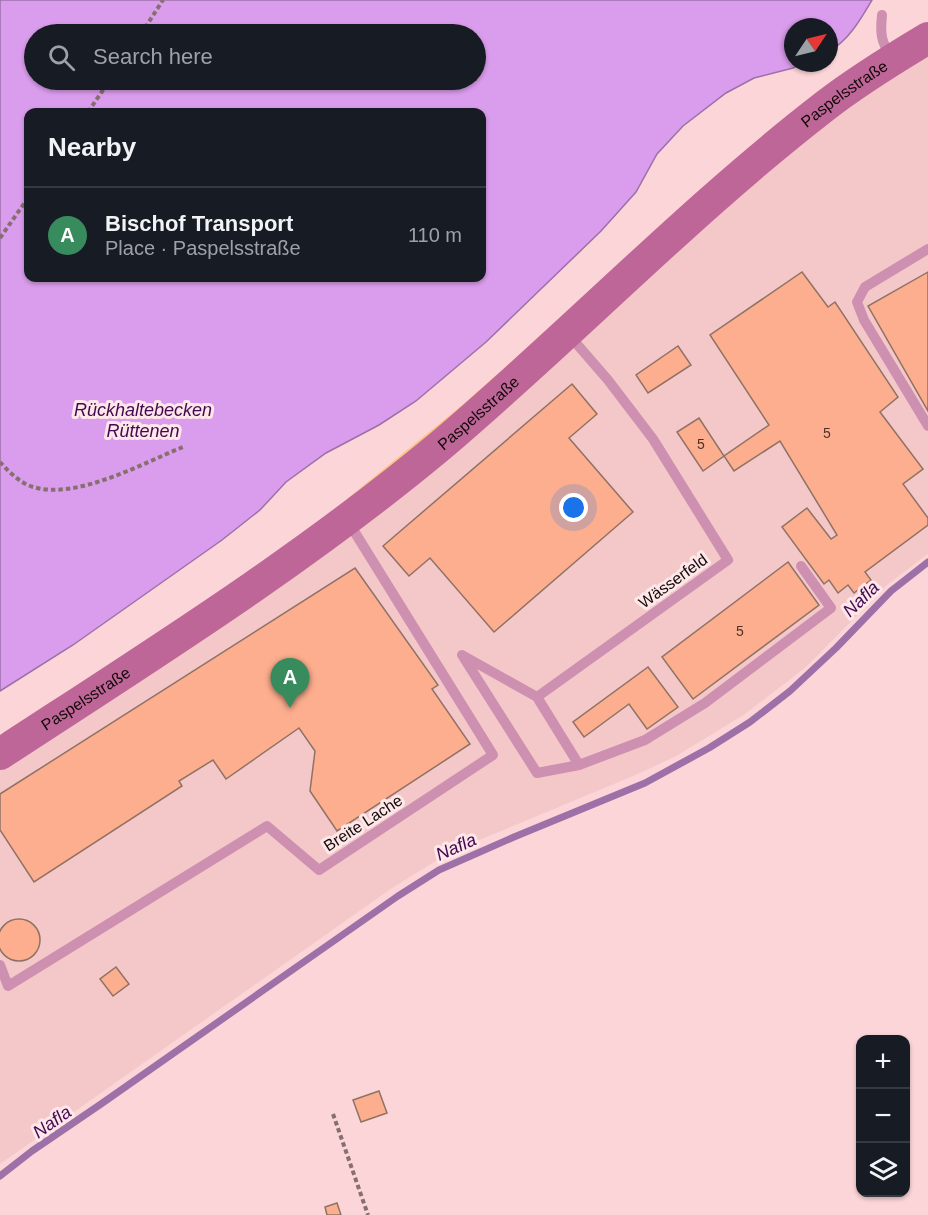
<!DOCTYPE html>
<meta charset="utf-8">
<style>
:root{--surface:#171b24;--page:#242831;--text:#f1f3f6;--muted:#9ea1a6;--line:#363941;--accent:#388b5d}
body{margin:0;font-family:Helvetica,sans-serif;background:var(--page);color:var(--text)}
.controls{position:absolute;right:18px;bottom:18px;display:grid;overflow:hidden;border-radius:12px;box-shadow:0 2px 4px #0004}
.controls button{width:54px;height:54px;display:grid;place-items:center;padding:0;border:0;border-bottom:2px solid var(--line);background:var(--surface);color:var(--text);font:30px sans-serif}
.compass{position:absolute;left:784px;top:18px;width:54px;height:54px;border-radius:50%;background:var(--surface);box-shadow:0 2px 4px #0004;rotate:55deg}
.you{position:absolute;left:574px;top:508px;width:21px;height:21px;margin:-15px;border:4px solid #fff;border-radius:50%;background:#1a73e8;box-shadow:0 0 0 9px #1a73e833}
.badge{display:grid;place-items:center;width:39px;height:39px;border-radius:50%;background:var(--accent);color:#fff;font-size:20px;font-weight:700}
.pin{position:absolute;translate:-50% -50px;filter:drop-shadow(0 2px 3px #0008)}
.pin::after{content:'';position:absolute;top:32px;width:21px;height:18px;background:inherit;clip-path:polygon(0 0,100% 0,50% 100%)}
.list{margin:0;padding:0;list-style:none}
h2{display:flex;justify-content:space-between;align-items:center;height:78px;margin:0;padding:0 24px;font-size:26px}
h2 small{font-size:20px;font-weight:400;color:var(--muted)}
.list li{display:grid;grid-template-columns:39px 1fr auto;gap:18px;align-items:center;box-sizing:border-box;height:96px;padding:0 24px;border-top:2px solid var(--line)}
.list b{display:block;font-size:22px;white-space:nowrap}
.list p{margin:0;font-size:20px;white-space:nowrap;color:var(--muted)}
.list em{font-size:20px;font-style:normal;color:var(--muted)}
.icon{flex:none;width:33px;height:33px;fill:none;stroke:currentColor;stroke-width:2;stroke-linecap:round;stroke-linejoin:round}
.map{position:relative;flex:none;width:928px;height:1215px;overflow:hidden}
.search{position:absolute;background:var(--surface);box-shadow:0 2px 4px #0004;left:24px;top:24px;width:462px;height:66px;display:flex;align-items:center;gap:15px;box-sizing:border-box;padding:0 21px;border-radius:33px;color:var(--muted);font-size:22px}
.panel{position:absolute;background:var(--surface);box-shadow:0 2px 4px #0004;left:24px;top:108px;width:462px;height:174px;border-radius:12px}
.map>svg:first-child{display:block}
.built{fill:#f4c7c9}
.green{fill:#fbc480}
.water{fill:#da9cec;stroke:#9e70a8;stroke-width:1.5;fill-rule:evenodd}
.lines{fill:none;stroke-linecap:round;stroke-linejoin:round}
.stream{stroke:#9e70a8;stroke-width:7}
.building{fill:#fdae8e;stroke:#907265;stroke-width:1.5}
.path{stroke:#876f70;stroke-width:4;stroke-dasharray:4.5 3;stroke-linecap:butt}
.lane{stroke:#cd90b0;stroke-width:10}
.secondary{stroke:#bf6698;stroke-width:32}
.labels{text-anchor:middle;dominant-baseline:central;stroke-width:6;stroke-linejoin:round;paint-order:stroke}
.number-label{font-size:14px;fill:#4e322a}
.street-label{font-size:16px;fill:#130809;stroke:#fee7e8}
.water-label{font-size:18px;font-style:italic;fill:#430852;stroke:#fee7e8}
</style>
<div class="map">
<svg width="928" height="1215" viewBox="0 0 928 1215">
<rect width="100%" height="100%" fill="#fbd5d7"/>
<path class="built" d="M928 50V554L888 584 806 667 745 714 676 756 640 773 472 843 434 862 392 888 0 1164V767L209 631 775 160Z"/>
<path class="green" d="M550 328 463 411 347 502V499L461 406Z"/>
<path class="water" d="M0 0H872C862 17 848 42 829 51V27H793V63H803L793 68 754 78 726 93 683 126 657 154 636 192 601 231 486 342 416 401 379 425 326 453 286 482 260 510 222 540 73 645 0 691ZM34 34H476V80H34ZM28 112H482V278H28Z"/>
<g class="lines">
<path class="stream" d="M0 1176 32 1151 101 1104 398 896 439 870 514 837 645 783 709 748 750 722 790 691 836 648 891 591 928 562"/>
</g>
<path class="building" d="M802 272 828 307 835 302 898 397 880 412 923 469 903 484 928 518V525L865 572 871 580 854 593 848 585 838 593 829 580 824 584 782 527 807 508 831 539 837 535 780 441 734 471 724 456 769 425 710 335Z
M928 272V411L868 306Z
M678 346 691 365 648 393 636 375Z
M572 384 597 414 569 438 633 512 494 632 430 558 409 576 383 546Z
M699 418 724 456 703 471 677 432Z
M788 562 819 605 693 699 662 657Z
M355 568 438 685 432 689 470 744 337 831 310 791 315 751 299 728 226 779 213 760 179 781 182 786 34 882 0 830V794Z
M648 667 678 707 647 729 629 704 584 737 573 722Z
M-2 940a21 21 0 1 1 42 0a21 21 0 1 1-42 0Z
M116 967 129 984 113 996 100 979Z
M379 1091 387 1113 361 1122 353 1100Z
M337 1203 341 1215H327L325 1207Z"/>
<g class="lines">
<path class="path" d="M141 34 163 0
M88 112 110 80
M0 238 28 198
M0 462C9 472 20 483 33 487 77 500 141 464 183 447
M333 1114 368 1215"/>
<path class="lane" d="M882 15C880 34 881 41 891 57
M928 249 865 287 857 302 864 320 928 426
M462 655 537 697 728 560 653 439 608 380 569 335
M464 658 537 773 579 765 537 697
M579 765 645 740 705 703 831 608 801 566
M0 965 8 986 267 826 319 870 493 755 349 523"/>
<path class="secondary" id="s1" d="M0 754C150 656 302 561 440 446 571 335 689 211 825 106 857 81 893 59 928 38"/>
</g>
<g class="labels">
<g class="number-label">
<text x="827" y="433">5</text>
<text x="701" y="444">5</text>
<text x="740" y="631">5</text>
</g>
<g class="street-label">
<text stroke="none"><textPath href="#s1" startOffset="1074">Paspelsstraße</textPath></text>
<text stroke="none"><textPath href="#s1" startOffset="588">Paspelsstraße</textPath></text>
<text transform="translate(673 581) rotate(-36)">Wässerfeld</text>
<text stroke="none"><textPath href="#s1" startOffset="102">Paspelsstraße</textPath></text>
<text transform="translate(363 823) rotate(-33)">Breite Lache</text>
</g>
<g class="water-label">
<text x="143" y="410">Rückhaltebecken<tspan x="143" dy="21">Rüttenen</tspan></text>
<text transform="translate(861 599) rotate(-44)">Nafla</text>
<text transform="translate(456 847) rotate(-24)">Nafla</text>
<text transform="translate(52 1122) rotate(-35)">Nafla</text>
</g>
</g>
</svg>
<div class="controls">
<button>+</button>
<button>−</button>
<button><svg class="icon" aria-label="layers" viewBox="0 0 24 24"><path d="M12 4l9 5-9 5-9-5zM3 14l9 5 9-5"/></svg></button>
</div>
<svg class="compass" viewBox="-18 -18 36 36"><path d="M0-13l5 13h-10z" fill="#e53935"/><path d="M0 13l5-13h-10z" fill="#9ea1a6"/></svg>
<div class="you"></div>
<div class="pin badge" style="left:290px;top:708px">A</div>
<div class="search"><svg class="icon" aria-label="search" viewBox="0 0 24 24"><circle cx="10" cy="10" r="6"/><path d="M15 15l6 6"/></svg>Search here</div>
<section class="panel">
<h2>Nearby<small></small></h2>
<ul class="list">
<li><span class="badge">A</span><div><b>Bischof Transport</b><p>Place · Paspelsstraße</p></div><em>110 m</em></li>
</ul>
</section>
</div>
